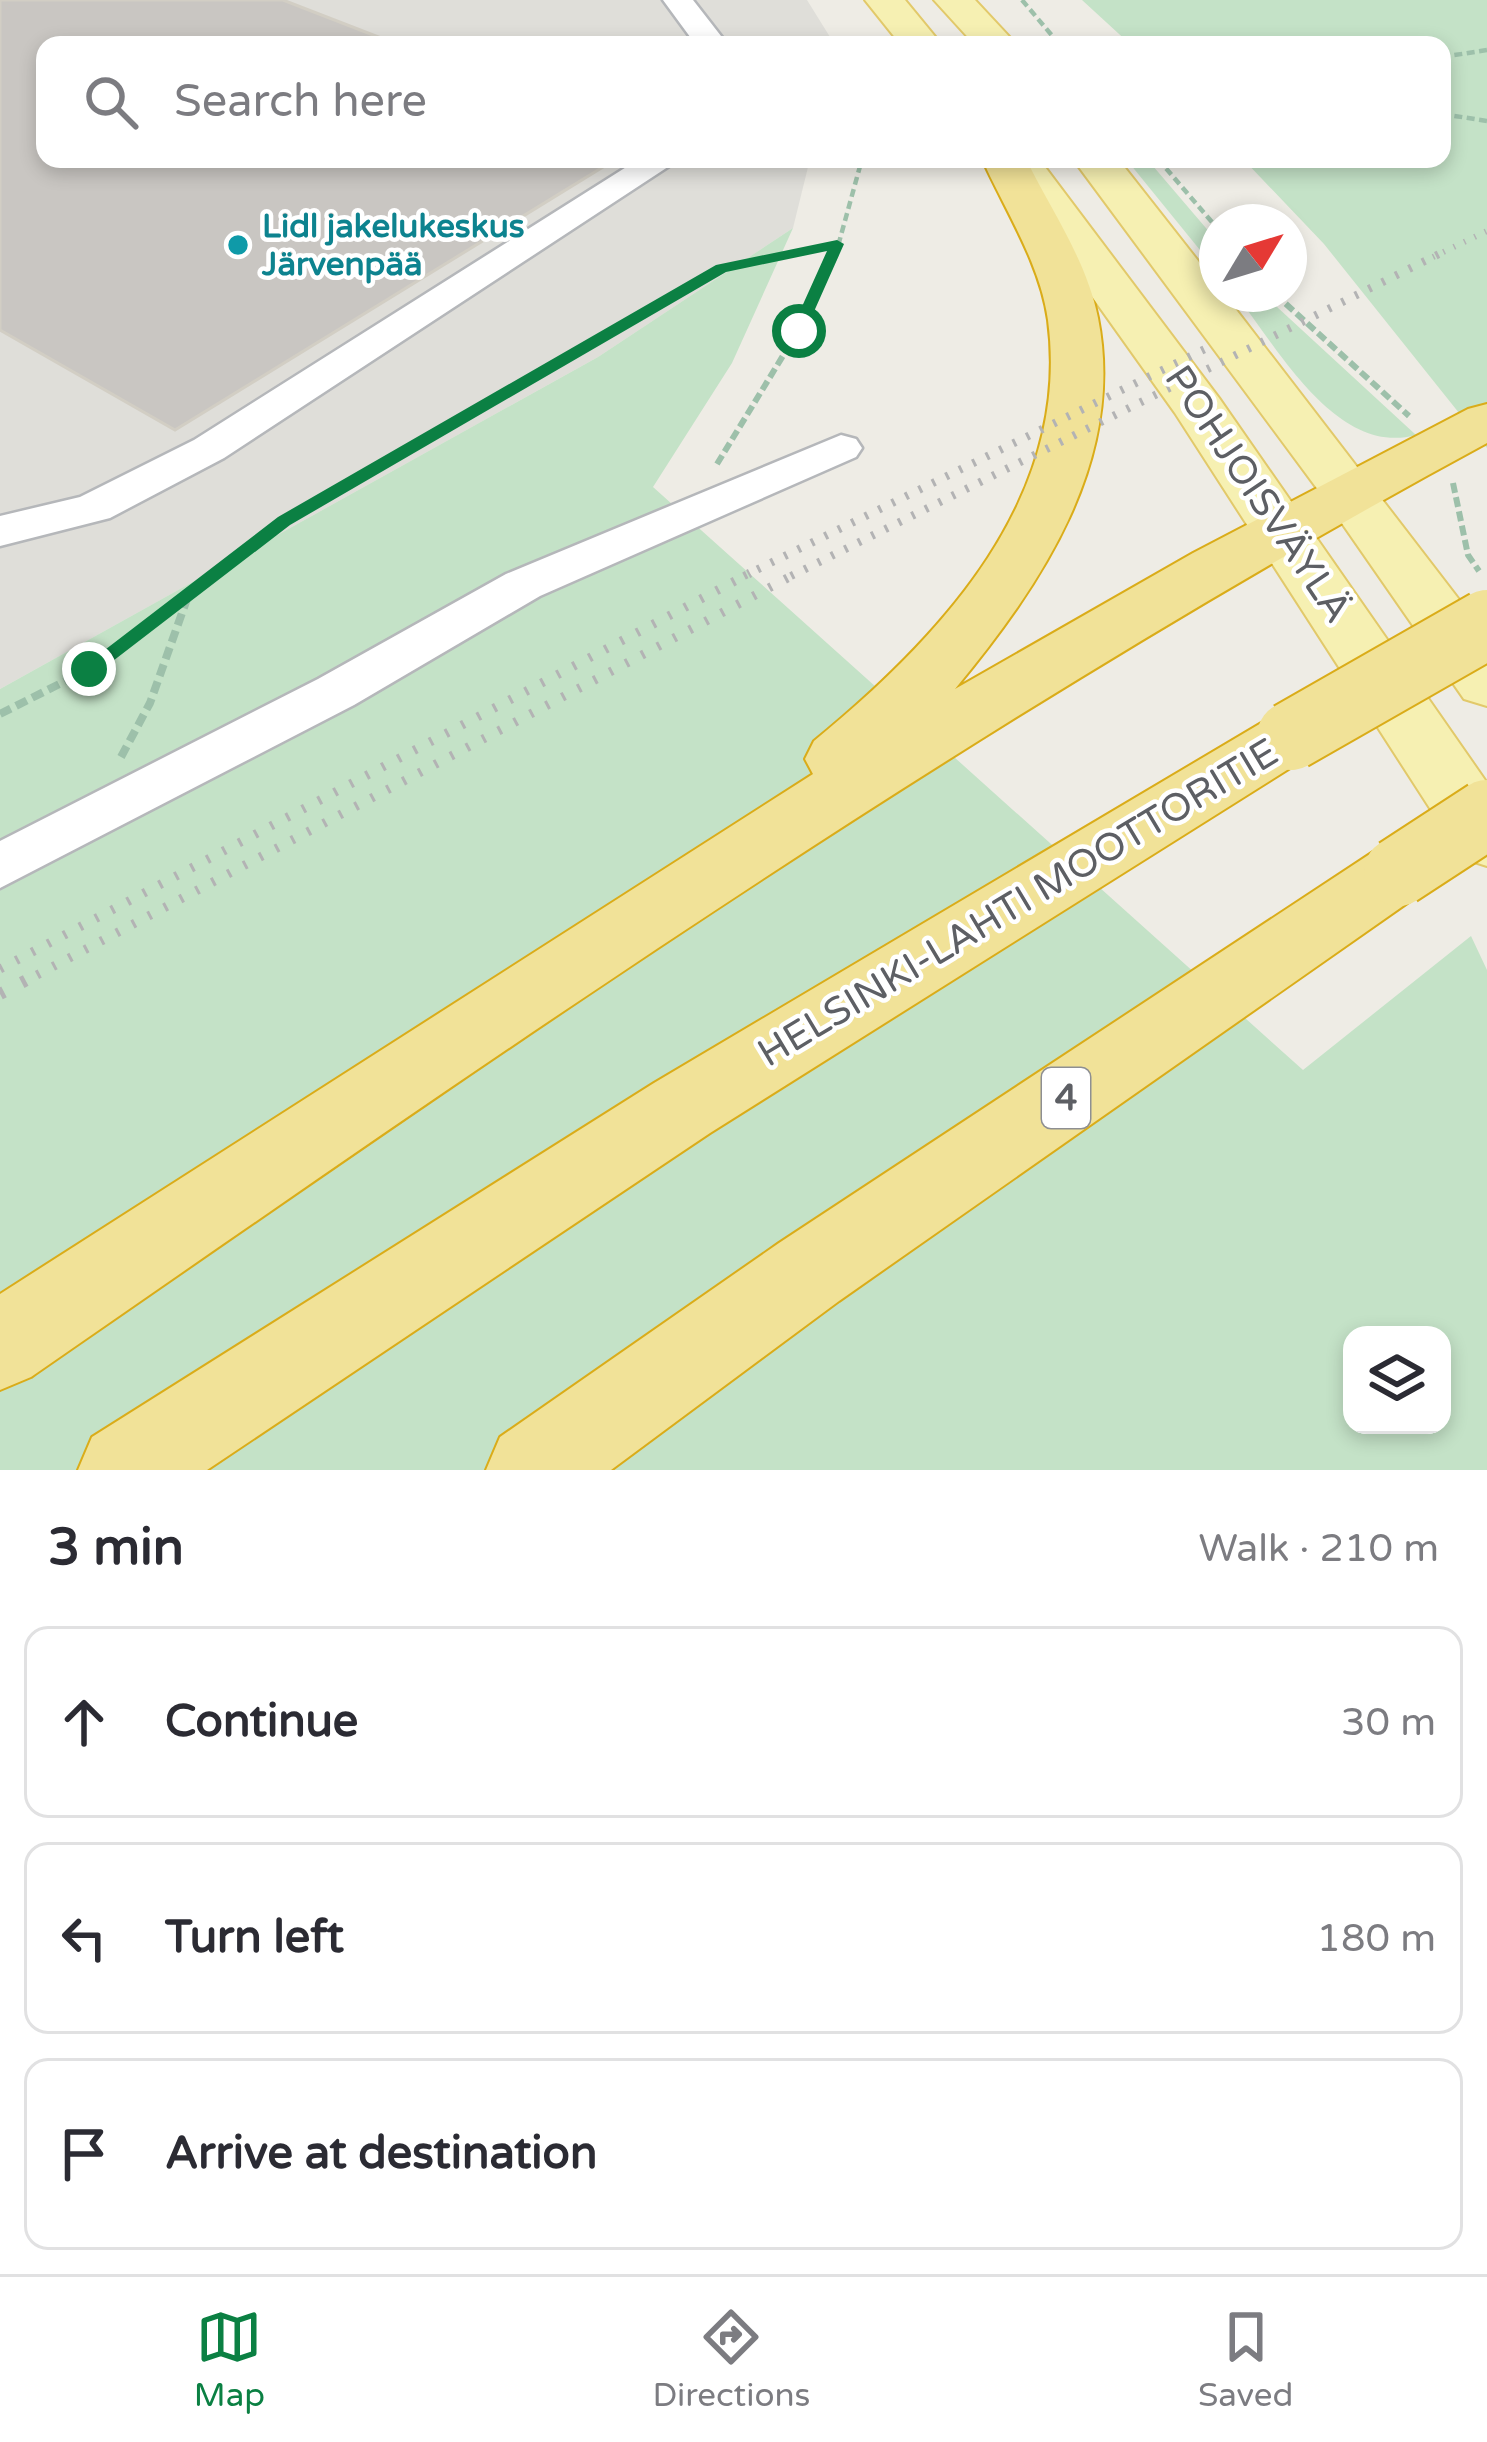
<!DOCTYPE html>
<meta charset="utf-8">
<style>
:root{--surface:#fff;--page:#f7f7f7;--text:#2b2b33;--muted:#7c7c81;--line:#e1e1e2;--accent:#0b8043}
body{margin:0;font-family:"Varela Round",sans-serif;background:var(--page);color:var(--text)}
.controls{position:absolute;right:36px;bottom:36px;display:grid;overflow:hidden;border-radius:24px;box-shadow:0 6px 18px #0003}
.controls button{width:108px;height:108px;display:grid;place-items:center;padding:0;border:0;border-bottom:3px solid var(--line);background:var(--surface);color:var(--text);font:60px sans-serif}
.compass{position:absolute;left:1199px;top:204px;width:108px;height:108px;border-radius:50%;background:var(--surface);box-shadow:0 6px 18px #0003;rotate:52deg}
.stop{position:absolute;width:36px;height:36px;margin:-27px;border:9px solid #0b8043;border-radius:50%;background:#fff}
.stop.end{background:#0b8043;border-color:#fff;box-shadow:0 3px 12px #0008}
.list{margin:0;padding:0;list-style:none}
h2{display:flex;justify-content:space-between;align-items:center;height:156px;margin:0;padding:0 48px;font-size:51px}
h2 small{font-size:39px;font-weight:400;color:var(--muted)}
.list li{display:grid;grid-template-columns:78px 1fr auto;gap:36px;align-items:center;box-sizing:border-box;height:192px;margin:0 24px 24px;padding:0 24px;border:3px solid var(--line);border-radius:24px}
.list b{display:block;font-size:45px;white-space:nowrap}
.list em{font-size:39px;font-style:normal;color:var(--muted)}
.icon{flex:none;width:66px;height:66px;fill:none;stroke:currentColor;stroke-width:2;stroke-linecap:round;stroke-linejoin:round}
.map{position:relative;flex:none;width:1487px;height:1470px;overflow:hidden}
.search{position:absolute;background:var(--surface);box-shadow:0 6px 18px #0003;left:36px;right:36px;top:36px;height:132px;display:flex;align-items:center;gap:30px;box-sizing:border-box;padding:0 42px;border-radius:24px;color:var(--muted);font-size:45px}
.sheet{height:804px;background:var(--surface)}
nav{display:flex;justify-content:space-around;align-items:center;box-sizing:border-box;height:168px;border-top:3px solid var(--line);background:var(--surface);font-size:33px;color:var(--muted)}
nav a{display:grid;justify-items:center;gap:6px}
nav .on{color:var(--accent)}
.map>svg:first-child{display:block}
.industrial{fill:#dfded9}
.green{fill:#c4e2c7;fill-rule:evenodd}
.building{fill:#c9c6c2;stroke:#d2cec4;stroke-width:3}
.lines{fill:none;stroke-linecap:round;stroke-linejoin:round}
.minor-casing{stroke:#b5b7ba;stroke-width:5}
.major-casing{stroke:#e2c96a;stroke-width:4}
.highway-casing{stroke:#daac19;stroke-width:4}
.path-far2{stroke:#9dc0aa;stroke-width:4.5;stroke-dasharray:8 4.5;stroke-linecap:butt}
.path-far1{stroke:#9dc0aa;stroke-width:6;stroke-dasharray:10 4.5;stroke-linecap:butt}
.path{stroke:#9dc0aa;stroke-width:8;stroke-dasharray:12 6;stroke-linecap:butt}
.minor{fill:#fff;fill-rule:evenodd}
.major{fill:#f6f0b2;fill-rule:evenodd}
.highway{fill:#f1e298;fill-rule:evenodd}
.rail-far3{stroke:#b3b3b4;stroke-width:6;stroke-dasharray:1.5 10;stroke-linecap:butt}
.rail-far2{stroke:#b3b3b4;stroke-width:8;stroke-dasharray:3 12;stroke-linecap:butt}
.rail-far1{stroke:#b3b3b4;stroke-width:9;stroke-dasharray:3 15;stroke-linecap:butt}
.rail{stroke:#b3b3b4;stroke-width:12;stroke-dasharray:4.5 20;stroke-linecap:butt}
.highway-bridge-casing{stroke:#daac19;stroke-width:72;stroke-linecap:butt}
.highway-bridge{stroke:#f1e298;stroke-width:68}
.route{fill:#0b8043}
.culture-dot{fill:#0f9aa8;stroke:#fff;stroke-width:4.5}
.labels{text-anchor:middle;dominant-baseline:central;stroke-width:9;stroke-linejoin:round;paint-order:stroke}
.far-culture-label{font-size:33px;font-weight:bold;fill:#0d838f;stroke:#fff;text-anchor:start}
.shield{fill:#fff;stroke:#8e8f92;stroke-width:3}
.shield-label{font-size:36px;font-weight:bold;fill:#5d5f64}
.street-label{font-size:39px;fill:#5d5f64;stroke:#fff}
</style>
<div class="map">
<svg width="1487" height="1470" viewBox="0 0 1487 1470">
<rect width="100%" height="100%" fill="#eeece5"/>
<path class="industrial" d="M0 0H807L835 45H45V159H810L793 228 598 357 0 689Z"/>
<path class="green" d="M1082 0H1487V448L1324 244 1243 159H1442V45H1131Z
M1126 159H1147L1217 241V271Z
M793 228 732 363 653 487 1303 1070 1471 936 1487 970V1470H0V689L598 357ZM1352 1335H1442V1425H1352Z
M1235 294H1263L1416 435C1336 457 1277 346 1235 294Z"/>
<path class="building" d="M0 0H283L399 45H45V159H616L175 430 0 330Z"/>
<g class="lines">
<g class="minor-casing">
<path id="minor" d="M663 0H693L728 45H696Z
M639 159H680L224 458 110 518 0 546V516L80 497 194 440Z
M841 435 856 439 862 448 856 457 540 596 354 705 0 888V841L318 679 506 574Z"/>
</g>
<g class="major-casing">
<path id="major" d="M865 0H905L942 45H901Z
M934 0H975L1017 45H975Z
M994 159H1039L1219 398 1487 783V866L1462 858 1175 413Z
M1073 159H1118L1217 285V294H1224L1487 636V706L1464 699 1330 506Z"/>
</g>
<g class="highway-casing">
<path id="highway" d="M982 159H1026C1051 210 1087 261 1098 318 1126 460 1041 585 955 689L1193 553 1468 409 1487 404V443C978 718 506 1048 31 1377L0 1390V1294L813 774 805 759 814 741C941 637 1072 498 1048 320 1040 263 1005 210 982 159Z
M1291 711 1314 719 1324 736 1314 753 710 1133 207 1470H78L92 1437 654 1083 1268 719Z
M1398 844 1423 852 1434 872 1423 892 839 1301 611 1470H486L500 1437 779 1243 1373 852Z"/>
</g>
<path class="path-far2" d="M1022 0 1060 45
M1442 57 1487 50
M1442 114 1487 121
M1158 159 1217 228
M775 257 837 245
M835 257 862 159"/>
<path class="path-far1" d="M1275 294 1409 416
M717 464 806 318 836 254
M1453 483 1468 555 1479 571
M211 576 284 521 721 268 790 254"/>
<path class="path" d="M0 714 89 669 215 573
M121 757 150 703 187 599"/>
<use href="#minor" class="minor"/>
<use href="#major" class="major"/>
<use href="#highway" class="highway"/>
<path class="rail-far3" d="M1433 257 1487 231"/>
<path class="rail-far2" d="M744 576 1211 346
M791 576 1439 254"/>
<path class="rail-far1" d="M0 969 750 573
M37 975 797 573"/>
<path class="rail" d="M0 994 42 972"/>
<g class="highway-bridge-casing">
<path id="highway-bridge" d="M1291 736 1487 624
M1398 872 1487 814"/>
</g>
<use href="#highway-bridge" class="highway-bridge"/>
</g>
<path class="route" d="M837 240 844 244 804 334 791 331 827 251 726 272 290 525 96 674 80 669 278 517 716 265Z"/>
<circle class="culture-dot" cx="238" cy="245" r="12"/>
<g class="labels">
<g class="far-culture-label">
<text x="262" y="226">Lidl jakelukeskus<tspan x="262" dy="38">Järvenpää</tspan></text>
</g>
<rect class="shield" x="1042" y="1068" width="48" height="60" rx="9"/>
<g class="shield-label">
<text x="1066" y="1098">4</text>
</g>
<g class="street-label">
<text transform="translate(1258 494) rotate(56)">POHJOISVÄYLÄ</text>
<text transform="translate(1018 903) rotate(-31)">HELSINKI-LAHTI MOOTTORITIE</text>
</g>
</g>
</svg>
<div class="controls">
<button><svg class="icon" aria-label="layers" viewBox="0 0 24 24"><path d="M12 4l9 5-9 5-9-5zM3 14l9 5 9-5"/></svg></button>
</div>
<svg class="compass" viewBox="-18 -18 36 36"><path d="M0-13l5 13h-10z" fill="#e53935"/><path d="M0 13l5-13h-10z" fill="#7c7c81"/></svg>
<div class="stop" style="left:799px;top:331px"></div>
<div class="stop end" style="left:89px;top:669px"></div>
<div class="search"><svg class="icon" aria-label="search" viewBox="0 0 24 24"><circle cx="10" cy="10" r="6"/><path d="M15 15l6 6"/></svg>Search here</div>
</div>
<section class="sheet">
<h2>3 min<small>Walk · 210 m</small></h2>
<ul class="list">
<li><svg class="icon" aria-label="ahead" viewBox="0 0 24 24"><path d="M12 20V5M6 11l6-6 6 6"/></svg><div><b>Continue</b></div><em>30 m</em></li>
<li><svg class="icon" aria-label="left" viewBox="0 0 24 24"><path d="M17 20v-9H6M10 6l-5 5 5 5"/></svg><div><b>Turn left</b></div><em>180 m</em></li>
<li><svg class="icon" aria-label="arrive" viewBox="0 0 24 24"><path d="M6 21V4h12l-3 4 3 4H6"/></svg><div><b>Arrive at destination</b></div></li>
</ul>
</section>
<nav>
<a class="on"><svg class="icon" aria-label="map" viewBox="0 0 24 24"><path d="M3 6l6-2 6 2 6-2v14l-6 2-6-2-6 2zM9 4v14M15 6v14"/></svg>Map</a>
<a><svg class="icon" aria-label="directions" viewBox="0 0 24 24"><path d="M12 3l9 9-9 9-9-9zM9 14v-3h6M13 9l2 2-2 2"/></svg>Directions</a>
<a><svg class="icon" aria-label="saved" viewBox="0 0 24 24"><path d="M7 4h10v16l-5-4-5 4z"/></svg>Saved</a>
</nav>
